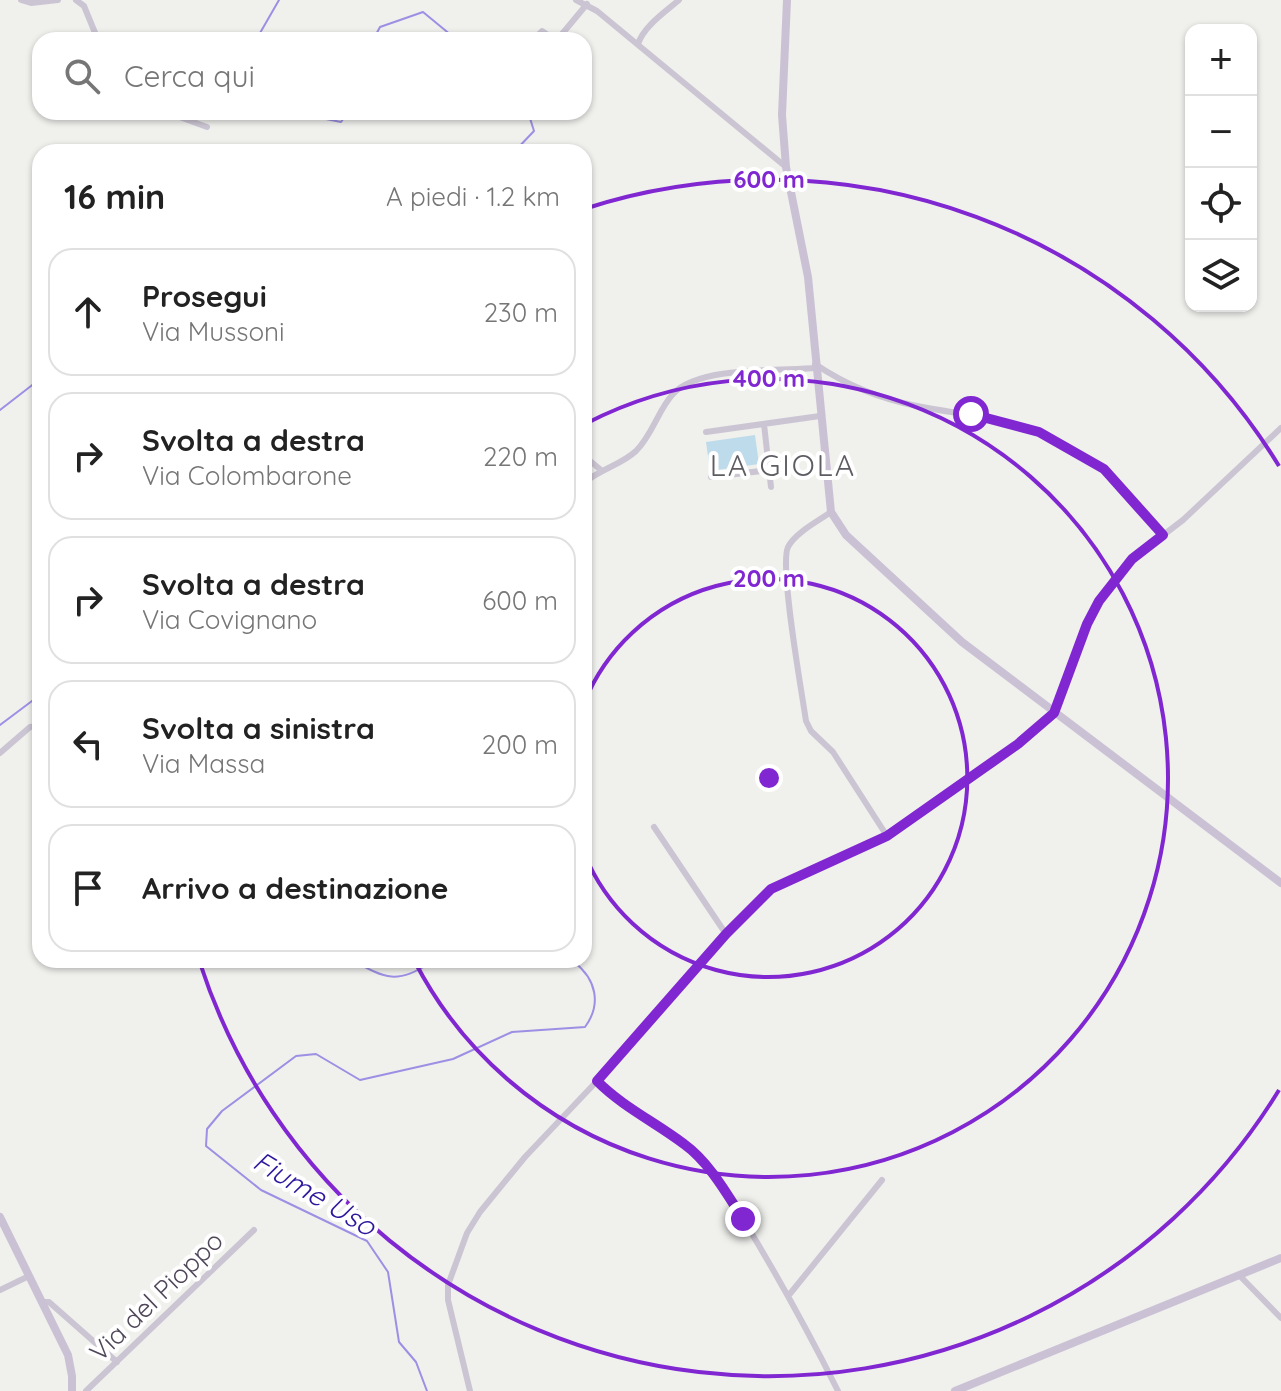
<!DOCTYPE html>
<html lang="it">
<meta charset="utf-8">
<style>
:root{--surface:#fff;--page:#f2f2f2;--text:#222;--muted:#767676;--line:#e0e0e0}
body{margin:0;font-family:Quicksand,sans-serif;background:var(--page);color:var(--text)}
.controls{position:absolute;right:24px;top:24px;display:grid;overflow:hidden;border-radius:16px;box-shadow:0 2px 6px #0004}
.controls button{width:72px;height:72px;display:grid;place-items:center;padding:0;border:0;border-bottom:2px solid var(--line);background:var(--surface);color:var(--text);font:40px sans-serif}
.stop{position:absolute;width:24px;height:24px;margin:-18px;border:6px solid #8027d1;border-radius:50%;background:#fff}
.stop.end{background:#8027d1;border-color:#fff;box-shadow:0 2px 8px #0008}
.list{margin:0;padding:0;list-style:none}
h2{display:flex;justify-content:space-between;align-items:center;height:104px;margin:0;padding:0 32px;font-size:34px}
h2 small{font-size:26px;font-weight:400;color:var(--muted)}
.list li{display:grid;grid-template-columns:52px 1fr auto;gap:24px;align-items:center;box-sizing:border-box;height:128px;margin:0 16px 16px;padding:0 16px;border:2px solid var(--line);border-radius:24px}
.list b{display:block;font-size:30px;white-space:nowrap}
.list p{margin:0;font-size:26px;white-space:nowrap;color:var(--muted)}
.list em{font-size:26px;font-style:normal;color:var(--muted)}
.icon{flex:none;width:44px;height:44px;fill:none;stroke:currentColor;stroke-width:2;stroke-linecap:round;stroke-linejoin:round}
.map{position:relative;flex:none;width:1281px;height:1391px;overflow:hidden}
.search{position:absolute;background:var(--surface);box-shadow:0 2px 6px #0004;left:32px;top:32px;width:560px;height:88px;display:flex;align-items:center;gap:20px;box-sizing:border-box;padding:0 28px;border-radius:24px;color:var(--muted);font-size:30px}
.panel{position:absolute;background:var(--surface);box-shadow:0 2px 6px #0004;left:32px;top:144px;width:560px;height:824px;border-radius:24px}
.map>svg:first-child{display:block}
.green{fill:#bedbeb}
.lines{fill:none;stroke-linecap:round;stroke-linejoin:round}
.stream{stroke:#9d8fe4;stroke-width:2}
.street{stroke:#cbc5d3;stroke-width:6}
.secondary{stroke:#cbc1d5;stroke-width:8}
.route{stroke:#8027d1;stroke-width:10}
.ring{fill:none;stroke:#8027d1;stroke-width:4}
.labels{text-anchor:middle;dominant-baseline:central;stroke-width:8;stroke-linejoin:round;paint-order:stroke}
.street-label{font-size:26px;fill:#4f4759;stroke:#fff}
.water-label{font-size:28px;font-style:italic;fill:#2e179c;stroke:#fff}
.quarter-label{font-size:30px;letter-spacing:2px;fill:#5e5b62;stroke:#fff}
.centre{fill:#8027d1;stroke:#fff;stroke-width:4}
.ring-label{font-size:24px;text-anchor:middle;font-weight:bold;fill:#8027d1;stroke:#fff;stroke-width:8;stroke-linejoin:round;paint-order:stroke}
</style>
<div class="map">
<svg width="1281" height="1391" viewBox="0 0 1281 1391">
<rect width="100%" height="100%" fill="#f0f0ed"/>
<path class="green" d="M755 435 759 464 710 471 706 442Z"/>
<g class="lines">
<path class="stream" d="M256 40 279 0
M373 40 380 27 423 12 457 40
M305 112 311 116 341 122 348 112
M514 152 534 131 528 112
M0 410 40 379
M0 725 40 695
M352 960C385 978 396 985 430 963L574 962C596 979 602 1004 585 1027L512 1032 453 1059 360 1080 316 1054 296 1056 222 1111 207 1129 206 1146 261 1190 367 1241 388 1272 399 1342 416 1362 427 1391"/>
<path class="street" d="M21 0 31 3 58 0
M76 0 84 6 98 40
M576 0 597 11 786 167
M533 40 542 31 555 40
M557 40 587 4
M638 44C644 26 665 12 679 0
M166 112 207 127
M815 364C846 385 881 399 917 406 957 414 998 417 1037 432 1096 455 1124 488 1163 535
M764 424 771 487
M706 432 820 416
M584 456 601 470
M711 477 769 470
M584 483C600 469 621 465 636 451 653 434 658 410 673 394 698 366 780 371 816 368
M831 512C818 521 795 533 788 547 779 566 802 693 806 721L811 731 833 752 887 836
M0 753 30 727 40 726
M654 827 726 934
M597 1081C624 1107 658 1122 687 1145 713 1166 732 1201 749 1229 781 1282 810 1335 838 1391
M1239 1275 1281 1318
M0 1290 29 1276
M789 1295 882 1180
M42 1302H49L117 1362
M86 1391 254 1230
M470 1391 448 1300V1285L467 1233 480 1212 525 1157 597 1081 726 934 771 889 887 836 1018 744 1054 713 1087 624 1113 581 1132 559 1183 520 1281 428"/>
<path class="secondary" d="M787 0 782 115 786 167 808 277 831 512 846 535 962 642 1281 883
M0 1217 68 1355 72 1376V1391
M955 1391 1281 1258"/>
</g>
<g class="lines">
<path class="route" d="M743 1219C727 1194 709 1162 684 1144 655 1122 623 1107 597 1081L726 934 771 889 887 836 1018 744 1054 713 1087 624 1099 601 1132 559 1163 535 1104 469 1039 432 971 414"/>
</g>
<g class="ring">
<path d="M584 703A199 199 0 1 1 584 853"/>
<path d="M585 424A399 399 0 1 1 415 962"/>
<path d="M1279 1090A598 598 0 0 1 200 963M584 209A598 598 0 0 1 1279 466"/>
</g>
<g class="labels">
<g class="street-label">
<text transform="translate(156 1296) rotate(-44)">Via del Pioppo</text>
</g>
<g class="water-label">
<text transform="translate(315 1193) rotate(31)">Fiume Uso</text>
</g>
<g class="quarter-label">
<text x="783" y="465">LA GIOLA</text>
</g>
</g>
<circle cx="769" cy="778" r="12" class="centre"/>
<g class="ring-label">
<text x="769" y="188">600 m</text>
<text x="769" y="387">400 m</text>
<text x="769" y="587">200 m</text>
</g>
</svg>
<div class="controls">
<button>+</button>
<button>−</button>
<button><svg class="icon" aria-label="locate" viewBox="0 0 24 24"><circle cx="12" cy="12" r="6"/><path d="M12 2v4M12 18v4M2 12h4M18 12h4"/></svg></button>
<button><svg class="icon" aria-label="layers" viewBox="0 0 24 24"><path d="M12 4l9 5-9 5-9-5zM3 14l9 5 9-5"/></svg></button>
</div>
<div class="stop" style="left:971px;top:414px"></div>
<div class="stop end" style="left:743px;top:1219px"></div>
<div class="search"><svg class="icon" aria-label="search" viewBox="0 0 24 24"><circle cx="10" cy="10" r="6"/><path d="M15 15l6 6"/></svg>Cerca qui</div>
<section class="panel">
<h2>16 min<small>A piedi · 1.2 km</small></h2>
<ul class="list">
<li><svg class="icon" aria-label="ahead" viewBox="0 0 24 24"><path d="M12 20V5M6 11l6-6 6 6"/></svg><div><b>Prosegui</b><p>Via Mussoni</p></div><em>230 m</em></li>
<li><svg class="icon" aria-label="right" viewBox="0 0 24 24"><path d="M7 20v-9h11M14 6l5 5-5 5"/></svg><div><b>Svolta a destra</b><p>Via Colombarone</p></div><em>220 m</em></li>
<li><svg class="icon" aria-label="right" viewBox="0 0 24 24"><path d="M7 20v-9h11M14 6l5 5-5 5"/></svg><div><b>Svolta a destra</b><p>Via Covignano</p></div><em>600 m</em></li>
<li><svg class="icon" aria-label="left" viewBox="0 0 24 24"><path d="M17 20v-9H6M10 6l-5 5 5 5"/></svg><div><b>Svolta a sinistra</b><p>Via Massa</p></div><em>200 m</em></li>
<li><svg class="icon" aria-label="arrive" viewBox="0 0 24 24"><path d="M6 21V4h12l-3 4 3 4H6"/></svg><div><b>Arrivo a destinazione</b></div></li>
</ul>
</section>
</div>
